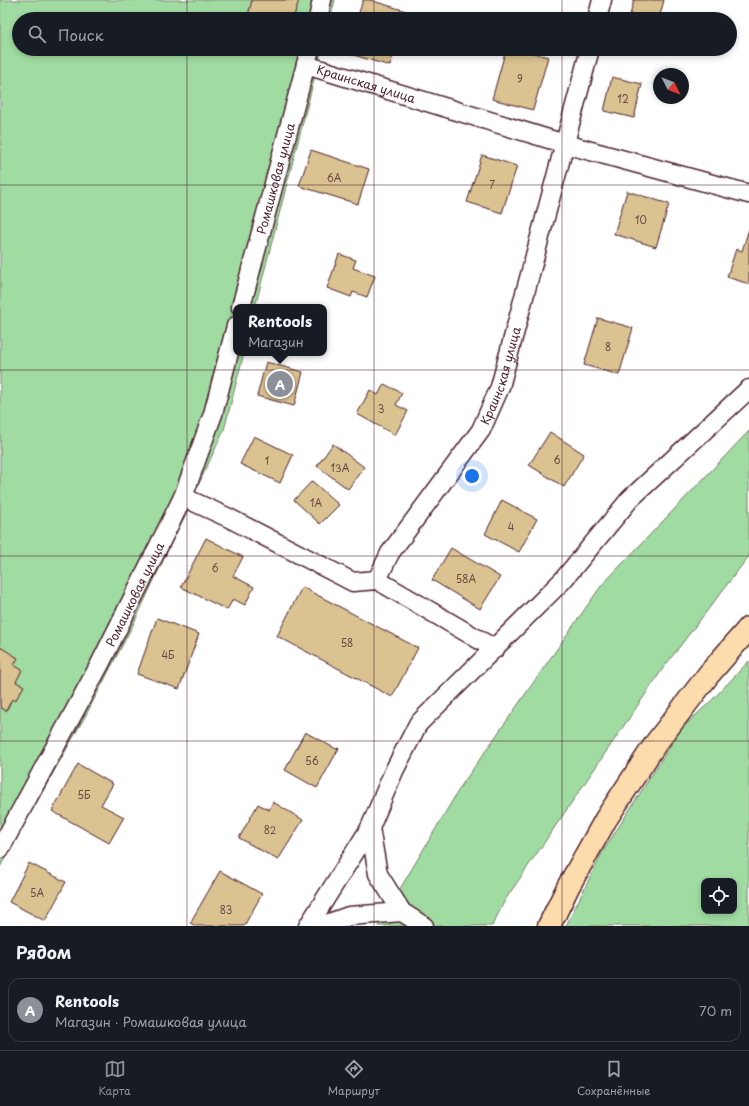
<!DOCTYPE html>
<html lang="ru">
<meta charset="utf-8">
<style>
:root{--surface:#171b24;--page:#20242c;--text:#f1f3f6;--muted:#9ea1a6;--line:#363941;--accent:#8c9099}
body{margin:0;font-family:"Playpen Sans",sans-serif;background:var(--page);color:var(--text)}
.controls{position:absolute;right:12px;bottom:12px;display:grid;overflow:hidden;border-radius:8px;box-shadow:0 2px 6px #0003}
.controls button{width:36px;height:36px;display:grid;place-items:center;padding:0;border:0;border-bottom:1px solid var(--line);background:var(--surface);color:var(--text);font:20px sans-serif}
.compass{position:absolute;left:653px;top:68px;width:36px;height:36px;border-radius:50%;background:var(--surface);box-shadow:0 2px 6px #0003;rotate:132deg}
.you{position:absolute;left:472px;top:476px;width:14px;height:14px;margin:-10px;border:3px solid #fff;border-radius:50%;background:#1a73e8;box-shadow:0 0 0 6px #1a73e833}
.badge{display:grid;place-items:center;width:26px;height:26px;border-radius:50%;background:var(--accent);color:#fff;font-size:13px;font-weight:700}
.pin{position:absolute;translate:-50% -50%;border:2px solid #fff;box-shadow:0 1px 4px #0006}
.popup{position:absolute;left:233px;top:304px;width:94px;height:52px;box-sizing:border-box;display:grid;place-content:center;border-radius:8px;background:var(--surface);filter:drop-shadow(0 1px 3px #0005);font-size:13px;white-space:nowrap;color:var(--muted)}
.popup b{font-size:15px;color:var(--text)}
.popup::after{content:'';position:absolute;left:50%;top:100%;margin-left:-8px;border:8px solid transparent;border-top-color:var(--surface)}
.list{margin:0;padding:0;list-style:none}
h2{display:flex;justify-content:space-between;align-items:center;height:52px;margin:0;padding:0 16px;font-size:17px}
h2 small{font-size:13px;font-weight:400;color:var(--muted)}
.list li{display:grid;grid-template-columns:26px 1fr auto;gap:12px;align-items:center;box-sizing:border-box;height:64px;margin:0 8px 8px;padding:0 8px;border:1px solid var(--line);border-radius:12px}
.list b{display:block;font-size:15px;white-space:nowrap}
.list p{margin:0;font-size:13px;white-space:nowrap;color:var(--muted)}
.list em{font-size:13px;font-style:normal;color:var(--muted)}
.icon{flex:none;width:22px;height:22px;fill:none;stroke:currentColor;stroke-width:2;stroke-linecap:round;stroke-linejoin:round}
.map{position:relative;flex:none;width:749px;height:926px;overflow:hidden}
.search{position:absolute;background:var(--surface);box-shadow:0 2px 6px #0003;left:12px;right:12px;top:12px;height:44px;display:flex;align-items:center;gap:10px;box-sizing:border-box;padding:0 14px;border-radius:22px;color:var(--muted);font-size:15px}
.sheet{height:124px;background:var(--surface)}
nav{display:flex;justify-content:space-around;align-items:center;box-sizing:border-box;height:56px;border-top:1px solid var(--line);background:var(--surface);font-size:11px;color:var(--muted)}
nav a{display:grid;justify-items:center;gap:2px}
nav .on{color:var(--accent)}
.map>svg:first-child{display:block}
.green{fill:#a0dba2;stroke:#757d66;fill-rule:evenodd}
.building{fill:#dac291;stroke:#4a1f2b}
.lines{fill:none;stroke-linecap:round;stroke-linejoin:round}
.minor-casing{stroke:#4a1f2b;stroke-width:21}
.major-casing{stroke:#4a1f2b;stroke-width:25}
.minor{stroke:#fff;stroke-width:18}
.major{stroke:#fcdcac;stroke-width:22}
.grid{fill:none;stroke:#4a1f2b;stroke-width:1;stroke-opacity:0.55}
.labels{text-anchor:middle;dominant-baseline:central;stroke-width:3;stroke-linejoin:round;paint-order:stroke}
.number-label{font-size:10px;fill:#6e4844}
.street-label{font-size:12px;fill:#4a1f2b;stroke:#fff}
</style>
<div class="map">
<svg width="749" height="926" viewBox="0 0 749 926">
<rect width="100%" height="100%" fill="#fff"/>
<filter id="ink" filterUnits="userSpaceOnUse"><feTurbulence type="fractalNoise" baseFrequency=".025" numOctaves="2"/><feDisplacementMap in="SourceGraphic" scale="8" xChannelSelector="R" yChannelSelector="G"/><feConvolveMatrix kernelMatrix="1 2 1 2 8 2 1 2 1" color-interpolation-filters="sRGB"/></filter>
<g filter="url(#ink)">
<path class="green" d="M0 0H335L330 19H19V49H322L255 307H236V353H244L224 430 135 621 87 713 0 867Z
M749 431V556L664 667 505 900 492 926H378L461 786 601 586Z
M749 661V926H566L602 853 681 729 711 701ZM704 881H734V911H704Z"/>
<path class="building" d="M252 0H299L293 19H263L248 15Z
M363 0H370L406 11 404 19H357Z
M634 0H664L659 19H629Z
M348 49H395L390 66 347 53Z
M506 49H519L548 57 533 110 492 99Z
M612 77 642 84 634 118 604 111Z
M311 150 369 169 358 204 299 186Z
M482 155 517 166 502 213 467 202Z
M627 191 669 204 656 247 614 234Z
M749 229V284L727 277 736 249 742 251Z
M339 254 356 260 353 268 375 276 367 297 353 292 351 297 327 288Z
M598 318 633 328 619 375 584 365Z
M266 362 303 372 294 406 257 396Z
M384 384 402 393 396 405 408 411 395 435 357 414 370 390 378 395Z
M550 432 584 454 564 487 529 465Z
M254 436 293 455 280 483 240 464Z
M333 444 364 467 348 489 317 466Z
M312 481 339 505 320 524 294 500Z
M502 500 537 519 519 552 485 534Z
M206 538 243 557 233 576 254 587 245 605 233 599 227 610 181 587Z
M451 548 500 577 480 609 432 580Z
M302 587 418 648 392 697 277 636Z
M157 618 199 634 179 689 137 674Z
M0 647 18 658 14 665 22 670 16 682 24 686 15 701 12 699 6 711 0 707Z
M305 732 336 749 339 748 317 788 285 770Z
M78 764 113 784 101 805 124 817 109 843 52 811Z
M273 802 303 820 278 860 239 838 258 804 269 810Z
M29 863 66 882 45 921 9 902Z
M220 871 262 894 244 926H196L190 923Z"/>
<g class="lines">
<g class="minor-casing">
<g id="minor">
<path d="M318 19 322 0"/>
<path d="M597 19 602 0"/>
<path id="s1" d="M306 65 565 144 749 194"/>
<path id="s2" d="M241 307 310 49"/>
<path d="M183 497 229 518 353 582 377 580 495 649"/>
<path id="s3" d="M377 580 390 553 481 430 500 387 590 49"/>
<path d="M370 828 378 874 402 912 424 926"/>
<path id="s4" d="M0 849 100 664 183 497 213 414 236 326"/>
<path d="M308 926 370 828 394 771 418 724 563 580 630 499 749 389"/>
<path d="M321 926 349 916 402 912"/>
</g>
</g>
<g class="major-casing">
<path id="major" d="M549 926 568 887 606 819 656 743 709 674 749 628"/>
</g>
<use href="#minor" class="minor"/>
<use href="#major" class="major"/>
</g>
</g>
<path class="grid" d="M187 0V19M374 0V19M562 0V19M187 49V926M374 49V926M562 49V926M0 185H749M0 370H749M0 556H749M0 741H749"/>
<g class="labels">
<g class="number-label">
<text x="520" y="78">9</text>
<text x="623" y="98">12</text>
<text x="334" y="177">6А</text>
<text x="492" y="184">7</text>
<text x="641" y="219">10</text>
<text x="608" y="346">8</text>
<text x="381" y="408">3</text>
<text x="557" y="459">6</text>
<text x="267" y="460">1</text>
<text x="340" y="467">13А</text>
<text x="316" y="502">1А</text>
<text x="511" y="526">4</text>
<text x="215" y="567">6</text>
<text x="466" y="578">58А</text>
<text x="347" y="642">58</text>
<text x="168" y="654">4Б</text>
<text x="312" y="760">56</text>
<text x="84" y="794">5Б</text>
<text x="270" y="829">82</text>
<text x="37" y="892">5А</text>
<text x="226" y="909">83</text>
</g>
<g class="street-label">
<text stroke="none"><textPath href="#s1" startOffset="63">Краинская улица</textPath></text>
<text stroke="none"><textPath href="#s2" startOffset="133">Ромашковая улица</textPath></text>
<text stroke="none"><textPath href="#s3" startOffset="241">Краинская улица</textPath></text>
<text stroke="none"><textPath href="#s4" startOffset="288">Ромашковая улица</textPath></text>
</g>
</g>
</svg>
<div class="controls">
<button><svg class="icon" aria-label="locate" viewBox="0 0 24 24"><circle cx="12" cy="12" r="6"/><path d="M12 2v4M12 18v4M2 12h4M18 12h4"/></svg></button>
</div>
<svg class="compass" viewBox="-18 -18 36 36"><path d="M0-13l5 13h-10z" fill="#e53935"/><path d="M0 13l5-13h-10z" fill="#9ea1a6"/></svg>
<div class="you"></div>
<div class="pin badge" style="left:280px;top:384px">A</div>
<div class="popup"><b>Rentools</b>Магазин</div>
<div class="search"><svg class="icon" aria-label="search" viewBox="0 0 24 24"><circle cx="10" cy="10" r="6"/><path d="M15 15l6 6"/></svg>Поиск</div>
</div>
<section class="sheet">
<h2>Рядом<small></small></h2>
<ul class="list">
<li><span class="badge">A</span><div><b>Rentools</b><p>Магазин · Ромашковая улица</p></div><em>70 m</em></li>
</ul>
</section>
<nav>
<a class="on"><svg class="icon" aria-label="map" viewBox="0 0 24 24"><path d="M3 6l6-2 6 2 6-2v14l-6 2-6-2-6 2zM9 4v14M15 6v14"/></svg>Карта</a>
<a><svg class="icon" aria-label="directions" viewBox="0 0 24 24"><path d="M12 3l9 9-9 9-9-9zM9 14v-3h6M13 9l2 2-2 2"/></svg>Маршрут</a>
<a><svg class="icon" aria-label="saved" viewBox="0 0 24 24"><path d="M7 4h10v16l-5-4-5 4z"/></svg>Сохранённые</a>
</nav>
